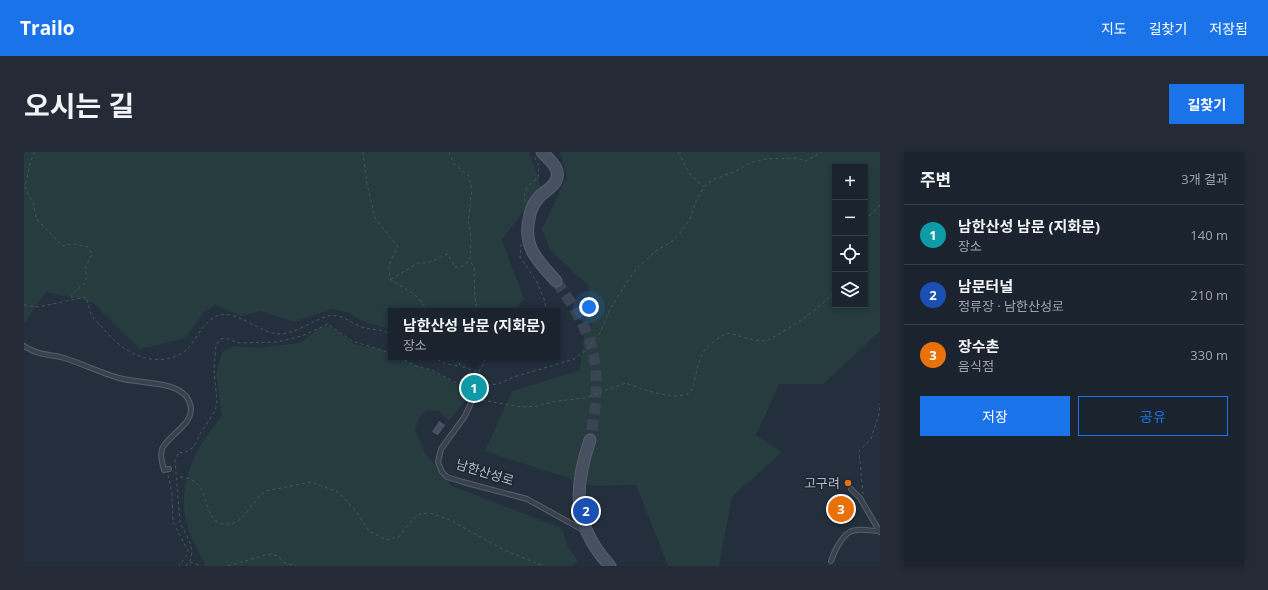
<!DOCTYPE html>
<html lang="ko">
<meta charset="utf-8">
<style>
:root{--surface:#1b232e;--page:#242b36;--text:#f1f3f6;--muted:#a0a4aa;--line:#39404a;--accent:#1a73e8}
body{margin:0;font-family:"Open Sans","Noto Sans KR",sans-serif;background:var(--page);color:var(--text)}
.controls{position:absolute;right:12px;top:12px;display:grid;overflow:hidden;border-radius:0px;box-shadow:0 2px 6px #0003}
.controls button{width:36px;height:36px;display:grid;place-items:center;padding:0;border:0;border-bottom:1px solid var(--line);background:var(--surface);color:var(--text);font:20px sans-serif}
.you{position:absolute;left:565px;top:155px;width:14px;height:14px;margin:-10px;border:3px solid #fff;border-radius:50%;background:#1a73e8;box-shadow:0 0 0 6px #1a73e833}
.badge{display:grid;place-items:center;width:26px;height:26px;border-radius:50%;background:var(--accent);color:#fff;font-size:13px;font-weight:700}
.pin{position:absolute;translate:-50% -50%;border:2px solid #fff;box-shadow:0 1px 4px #0006}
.popup{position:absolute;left:364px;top:156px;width:172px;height:52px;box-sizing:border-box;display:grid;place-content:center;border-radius:0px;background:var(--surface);filter:drop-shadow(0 1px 3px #0005);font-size:13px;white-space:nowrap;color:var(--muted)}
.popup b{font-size:15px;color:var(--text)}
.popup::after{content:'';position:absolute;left:50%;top:100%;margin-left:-8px;border:8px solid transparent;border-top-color:var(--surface)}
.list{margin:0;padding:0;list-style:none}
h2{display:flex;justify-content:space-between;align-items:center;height:52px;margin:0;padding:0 16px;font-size:17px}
h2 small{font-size:13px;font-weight:400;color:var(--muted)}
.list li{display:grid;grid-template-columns:26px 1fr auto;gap:12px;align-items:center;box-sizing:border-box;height:60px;padding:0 16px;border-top:1px solid var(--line)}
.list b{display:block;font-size:15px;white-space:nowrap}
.list p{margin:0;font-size:13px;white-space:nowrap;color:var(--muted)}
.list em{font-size:13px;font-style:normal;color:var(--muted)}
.actions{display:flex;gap:8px;padding:12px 16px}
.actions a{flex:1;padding:9px 0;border:1px solid var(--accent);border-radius:0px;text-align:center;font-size:14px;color:var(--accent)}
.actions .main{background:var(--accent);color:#fff}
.icon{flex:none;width:22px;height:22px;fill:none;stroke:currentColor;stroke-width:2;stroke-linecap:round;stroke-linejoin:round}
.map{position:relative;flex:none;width:856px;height:414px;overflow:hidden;border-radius:0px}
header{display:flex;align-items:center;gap:24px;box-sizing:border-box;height:56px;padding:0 20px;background:var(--accent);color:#fff}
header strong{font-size:19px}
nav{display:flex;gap:22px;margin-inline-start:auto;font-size:14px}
.intro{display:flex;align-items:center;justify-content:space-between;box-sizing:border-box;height:96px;padding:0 24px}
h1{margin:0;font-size:28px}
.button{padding:10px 18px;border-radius:0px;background:var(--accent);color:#fff;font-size:14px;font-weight:700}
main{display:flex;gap:24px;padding:0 24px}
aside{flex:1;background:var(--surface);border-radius:0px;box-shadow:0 2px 6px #0003}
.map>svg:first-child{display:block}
.green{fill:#263c3f;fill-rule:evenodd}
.building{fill:#455162;stroke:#1f2835}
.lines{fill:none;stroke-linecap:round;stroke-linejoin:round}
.secondary-tunnel{stroke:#3a4453;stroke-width:11;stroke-dasharray:11 5.5;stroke-linecap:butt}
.lane-casing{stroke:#565f6c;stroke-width:6}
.secondary-casing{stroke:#565f6c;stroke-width:13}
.path{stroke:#44595c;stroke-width:1;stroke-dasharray:3 3;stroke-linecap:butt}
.lane{stroke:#38414e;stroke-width:4}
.secondary{stroke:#465061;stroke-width:11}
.path-bridge{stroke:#44595c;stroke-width:1;stroke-dasharray:3 3;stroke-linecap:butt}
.food-dot{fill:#e8710a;stroke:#1d2633;stroke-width:1.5}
.labels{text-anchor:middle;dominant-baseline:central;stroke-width:3.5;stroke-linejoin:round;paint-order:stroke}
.street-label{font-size:13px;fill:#b4bcc9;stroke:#1d2633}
.poi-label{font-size:13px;fill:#b4bcc9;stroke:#1d2633;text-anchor:end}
</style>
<header>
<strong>Trailo</strong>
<nav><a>지도</a><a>길찾기</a><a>저장됨</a></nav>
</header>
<div class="intro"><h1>오시는 길</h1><a class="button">길찾기</a></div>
<main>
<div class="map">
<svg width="856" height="414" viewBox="0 0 856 414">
<rect width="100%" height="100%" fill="#242f3e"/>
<path class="green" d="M0 0H505L517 35 478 88 500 147 489 159H367V177L343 171 323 160 308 157 271 170 236 159 218 164 191 153 180 160 162 186 116 197 68 150 22 140 0 171Z
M536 0H856V179L799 232H755L732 283 758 300 708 345 695 414H644L612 333 568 334 461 299 488 239 556 218 565 134 526 98 518 77 543 24ZM811 15H841V153H811Z
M306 174 330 192 357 197 367 202V205C378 205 432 229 439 237 441 239 443 242 444 245L425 269 415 259 402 258 395 266 391 278 401 301 428 334 538 376 544 395 554 409 548 414H180L181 412C175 400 168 388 164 376 151 333 171 296 198 264L192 222 198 200 210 194 234 196 276 191 297 175Z"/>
<path class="building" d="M456 230 458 241 444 243 442 232Z
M415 268 422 273 414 284 407 280Z"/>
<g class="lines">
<path class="secondary-tunnel" d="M532 129C574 187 579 218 566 288"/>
<g class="lane-casing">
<path id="lane" d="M0 194C17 205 24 201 40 206 59 212 77 221 95 226 115 232 156 228 165 249 175 271 145 281 138 297 136 303 138 311 140 318L145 317
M447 251 441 264 417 297 414 310 418 320 423 325 439 330 503 347 559 378
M827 337 836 346 856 380
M807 409C811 398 819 378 833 378 840 377 848 379 855 379"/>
</g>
<g class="secondary-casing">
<path id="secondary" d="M518 0C523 6 531 11 533 19 536 32 522 38 515 45 509 52 506 59 505 67 499 96 514 109 532 129
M566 288C549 338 549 373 586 414"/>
</g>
<path class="path" d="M11 0 7 8 1 35 10 53 12 67 39 94C48 90 55 93 64 95L68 102 61 116 63 125 61 131 48 142V148
M339 0 343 32 351 66 374 95 365 113 366 127C384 140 391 138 403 159
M425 0 430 12 445 24 448 37 444 70 447 84 446 108 450 116 451 146 454 159
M654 0 666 22 680 35
M501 50C499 37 504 33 514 26L515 14 510 4
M841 68 856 53
M497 92 496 105 513 130 520 147 523 159
M367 127 394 111H404L424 102 431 115H437L445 109
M0 153 14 155 62 145C64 150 65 157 67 162 69 167 75 172 79 176 97 199 126 216 155 203 173 194 176 168 196 163 217 159 235 182 256 182 270 182 290 168 304 164 318 161 326 171 338 175 347 178 358 177 367 182
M375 205 392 214 407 218 439 234
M408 205 422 212 435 214
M433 205 436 214 456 221
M449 230 463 205
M457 234 474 232 490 225 550 207 562 198 576 181 586 157 605 127 614 115 633 98 646 91 656 81 666 67 672 49 680 35 688 28 713 19 725 11 742 7 773 6 782 9 798 0
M447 246 448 240
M452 247 497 255 514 254 533 249 561 246 602 231C613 236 657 251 666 240 670 237 670 231 671 226 677 200 679 195 703 181 715 183 727 189 739 189 751 188 807 149 811 138
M144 323 148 341 149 370 164 399 163 403 155 414
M156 325C191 327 174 368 200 372 221 375 227 347 242 339L287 330 314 340 332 359 345 379 363 388 376 384 386 370 396 362 406 361 426 368 478 397 519 414
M839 342 835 299 847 287 855 262 856 251
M166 410 178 414
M162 414 167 407 168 399 165 388 156 371 151 308 155 300 160 301 170 295 176 282 191 259 193 250 190 218 192 193 197 187 201 186 215 191 253 190 278 184 304 172 328 189 367 201
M204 414 245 402 254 404 261 411 272 414"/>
<use href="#lane" class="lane"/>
<use href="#secondary" class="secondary"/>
<path class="path-bridge" d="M439 234H457"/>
</g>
<circle class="food-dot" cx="824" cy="331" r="4"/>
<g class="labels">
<g class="street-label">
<text transform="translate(461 320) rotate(17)">남한산성로</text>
</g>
<g class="poi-label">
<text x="816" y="331">고구려</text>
</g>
</g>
</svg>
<div class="controls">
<button>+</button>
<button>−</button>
<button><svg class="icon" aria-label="locate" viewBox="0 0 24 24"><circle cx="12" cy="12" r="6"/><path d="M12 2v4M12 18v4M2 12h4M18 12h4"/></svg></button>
<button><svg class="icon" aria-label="layers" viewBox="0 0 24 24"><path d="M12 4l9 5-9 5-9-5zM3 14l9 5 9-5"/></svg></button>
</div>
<div class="you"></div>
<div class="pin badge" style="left:450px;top:236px;background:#0f9aa8">1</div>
<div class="popup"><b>남한산성 남문 (지화문)</b>장소</div>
<div class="pin badge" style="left:562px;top:359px;background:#1a4fb4">2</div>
<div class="pin badge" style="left:817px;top:357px;background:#e8710a">3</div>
</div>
<aside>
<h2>주변<small>3개 결과</small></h2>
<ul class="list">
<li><span class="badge" style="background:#0f9aa8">1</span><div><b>남한산성 남문 (지화문)</b><p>장소</p></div><em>140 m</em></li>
<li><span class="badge" style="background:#1a4fb4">2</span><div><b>남문터널</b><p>정류장 · 남한산성로</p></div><em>210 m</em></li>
<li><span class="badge" style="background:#e8710a">3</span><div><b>장수촌</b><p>음식점</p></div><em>330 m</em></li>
</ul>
<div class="actions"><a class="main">저장</a><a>공유</a></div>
</aside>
</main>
